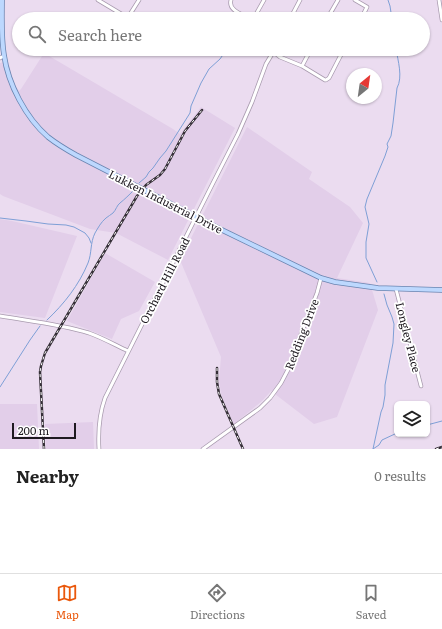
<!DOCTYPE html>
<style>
:root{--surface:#fff;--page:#f2f2f2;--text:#222;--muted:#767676;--line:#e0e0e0;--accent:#ea580c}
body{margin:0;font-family:Literata,serif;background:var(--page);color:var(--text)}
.controls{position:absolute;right:12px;bottom:12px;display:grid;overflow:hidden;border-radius:6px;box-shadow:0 1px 3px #0004}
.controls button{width:36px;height:36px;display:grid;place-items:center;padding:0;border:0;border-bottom:1px solid var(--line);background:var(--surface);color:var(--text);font:20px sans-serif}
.compass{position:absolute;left:346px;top:68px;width:36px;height:36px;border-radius:50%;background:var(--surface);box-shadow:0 1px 3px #0004;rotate:29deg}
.scale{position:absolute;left:12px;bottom:10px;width:64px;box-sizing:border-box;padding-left:4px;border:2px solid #1e1920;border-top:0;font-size:11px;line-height:14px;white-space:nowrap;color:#1e1920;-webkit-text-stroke:3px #fff;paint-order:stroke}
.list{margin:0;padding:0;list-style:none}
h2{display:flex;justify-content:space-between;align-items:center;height:52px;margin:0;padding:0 16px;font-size:17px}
h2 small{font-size:13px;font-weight:400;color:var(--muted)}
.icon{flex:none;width:22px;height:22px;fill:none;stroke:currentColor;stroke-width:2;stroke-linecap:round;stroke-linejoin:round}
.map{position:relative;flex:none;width:442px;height:449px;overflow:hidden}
.search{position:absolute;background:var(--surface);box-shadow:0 1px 3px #0004;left:12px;right:12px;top:12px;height:44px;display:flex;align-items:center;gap:10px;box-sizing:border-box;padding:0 14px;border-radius:22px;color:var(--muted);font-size:15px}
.sheet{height:124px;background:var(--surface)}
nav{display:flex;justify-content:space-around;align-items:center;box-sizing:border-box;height:56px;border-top:1px solid var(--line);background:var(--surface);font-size:11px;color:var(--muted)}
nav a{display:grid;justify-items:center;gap:2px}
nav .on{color:var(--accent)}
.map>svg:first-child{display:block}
.built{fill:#e2cee9}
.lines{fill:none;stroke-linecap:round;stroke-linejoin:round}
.stream{stroke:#7e9fd6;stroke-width:1}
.minor-casing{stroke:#a89aae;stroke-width:4.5}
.major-casing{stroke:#6984b0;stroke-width:5.5}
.minor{stroke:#fff;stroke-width:3}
.major{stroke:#bdd8fe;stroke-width:4}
.rail-casing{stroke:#342e36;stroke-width:2.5}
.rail{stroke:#fff;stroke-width:1;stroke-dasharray:3;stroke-linecap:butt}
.labels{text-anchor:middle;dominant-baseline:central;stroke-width:3.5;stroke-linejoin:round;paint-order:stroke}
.street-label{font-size:11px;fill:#1e1920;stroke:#fff}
</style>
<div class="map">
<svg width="442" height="449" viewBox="0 0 442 449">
<rect width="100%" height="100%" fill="#ebdcf0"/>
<path class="built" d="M44 53 173 129 180 134 201 107 235 128 168 260 116 233 90 229 3 196 0 194V63L8 61 14 83 19 91 21 89Z
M247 127 312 172 309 179 350 207 363 223 337 278 370 283 378 310 337 417 314 424 271 391 262 401 234 424 222 399 219 381 221 357 180 260Z
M0 219 12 221 77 236 45 318 0 312Z
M105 253 155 282 139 311 121 319 112 339 67 321Z
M0 404H37L39 449H0Z
M93 422 94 449H46L45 424Z"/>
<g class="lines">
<path class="stream" d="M388 0 390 6 392 19
M139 183 146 177 149 172 153 168 160 158 166 151 190 113 191 106 201 83 209 69 220 59 227 49
M0 218 26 221 48 224 66 225 74 227 85 233 89 238 91 243
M377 282 366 258V242L369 224 365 207 367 199 385 156 388 147 387 144 391 136 393 123 397 88C403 77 398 61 396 49
M47 320C64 304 79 285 88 263 92 253 90 243 95 233 98 228 101 222 106 218 108 216 111 215 113 213 116 210 117 205 120 203 125 199 129 195 133 191
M0 387 30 340 40 326
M427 425 442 421
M373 449 381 412 383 407 385 395V385L393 343 394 324 392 317 387 305 384 294
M373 449 379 445 382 440 397 433"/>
<g class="minor-casing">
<path id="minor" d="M98 0 128 18
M231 0C228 10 241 14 249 18L255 16 264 0
M355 0 367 7 361 19
M439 0 442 20
M127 19 139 0
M290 19 300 0
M327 19 338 0
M274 50 275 53 280 57 302 66 325 80H326L329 78 344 49
M0 58 4 56
M302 66 311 49
M396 289 421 386
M0 316C29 321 60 324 89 333 103 338 115 345 128 351
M99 449C98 432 99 415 105 398L213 183 238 134 252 102 266 64 275 49
M203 449 260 408 270 398 281 383 291 364 296 347 317 293 321 278"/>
</g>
<g class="major-casing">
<path id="major" d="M2 0C2 18 1 37 4 55 8 84 26 118 48 137 57 144 67 150 76 155L220 229 321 278 335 282 378 288 442 290"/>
</g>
<use href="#minor" class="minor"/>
<use href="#major" class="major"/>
<g class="rail-casing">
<path id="rail" d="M217 368V382L219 394 243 449
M44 449 40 372 41 366 45 353 137 196 146 185 160 175 165 169 185 131 202 110
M436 449 442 447"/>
</g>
<use href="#rail" class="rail"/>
</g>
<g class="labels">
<g class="street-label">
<text transform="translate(166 201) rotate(27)">Lukken Industrial Drive</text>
<text transform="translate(164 280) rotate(-63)">Orchard Hill Road</text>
<text transform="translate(301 334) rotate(-69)">Redding Drive</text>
<text transform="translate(409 337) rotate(76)">Longley Place</text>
</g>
</g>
</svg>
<div class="controls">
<button><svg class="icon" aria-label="layers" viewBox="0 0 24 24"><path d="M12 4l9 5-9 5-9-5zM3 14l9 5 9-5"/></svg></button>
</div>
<svg class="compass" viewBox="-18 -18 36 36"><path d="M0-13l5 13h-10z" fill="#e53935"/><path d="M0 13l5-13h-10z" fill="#767676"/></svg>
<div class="scale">200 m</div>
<div class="search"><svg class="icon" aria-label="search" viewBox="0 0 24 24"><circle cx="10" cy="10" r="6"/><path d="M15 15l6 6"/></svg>Search here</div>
</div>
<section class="sheet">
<h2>Nearby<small>0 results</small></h2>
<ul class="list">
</ul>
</section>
<nav>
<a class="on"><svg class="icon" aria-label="map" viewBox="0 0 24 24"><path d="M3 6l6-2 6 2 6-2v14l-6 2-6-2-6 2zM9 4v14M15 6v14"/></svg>Map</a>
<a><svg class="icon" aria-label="directions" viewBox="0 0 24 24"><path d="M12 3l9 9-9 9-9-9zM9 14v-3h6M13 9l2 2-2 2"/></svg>Directions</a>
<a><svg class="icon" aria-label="saved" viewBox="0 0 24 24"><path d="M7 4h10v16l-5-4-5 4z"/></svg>Saved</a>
</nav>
